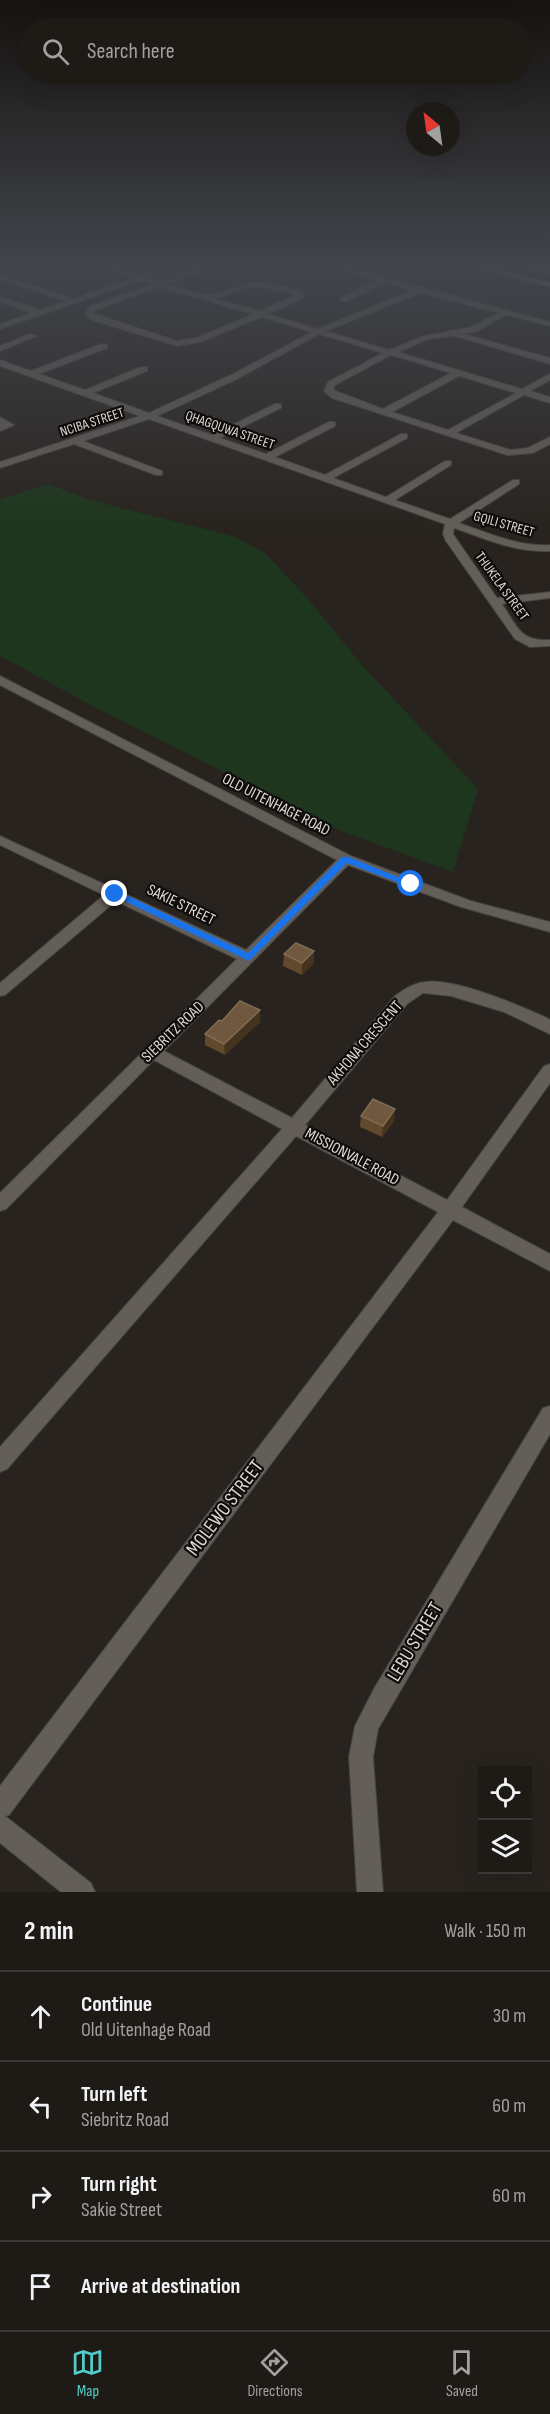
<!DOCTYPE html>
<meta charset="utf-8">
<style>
:root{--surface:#1e1a16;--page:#2b2723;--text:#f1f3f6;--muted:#a1a1a1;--line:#3c3835;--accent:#54cdc8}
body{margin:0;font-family:"Sofia Sans Condensed",sans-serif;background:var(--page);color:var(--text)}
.controls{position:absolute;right:18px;bottom:18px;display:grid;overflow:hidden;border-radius:0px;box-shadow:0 6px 24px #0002}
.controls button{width:54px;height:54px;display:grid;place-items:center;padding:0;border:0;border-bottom:2px solid var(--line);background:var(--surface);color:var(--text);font:30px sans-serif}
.compass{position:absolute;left:406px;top:102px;width:54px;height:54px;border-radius:50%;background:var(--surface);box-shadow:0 6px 24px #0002;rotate:331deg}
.stop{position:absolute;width:18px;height:18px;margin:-14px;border:4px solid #1a73e8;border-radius:50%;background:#fff}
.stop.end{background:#1a73e8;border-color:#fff;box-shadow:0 2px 6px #0008}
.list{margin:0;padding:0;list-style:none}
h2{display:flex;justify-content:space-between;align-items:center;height:78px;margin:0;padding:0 24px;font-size:26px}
h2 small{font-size:20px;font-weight:400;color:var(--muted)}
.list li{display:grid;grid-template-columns:39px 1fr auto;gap:18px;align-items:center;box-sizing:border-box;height:90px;padding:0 24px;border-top:2px solid var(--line)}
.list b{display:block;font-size:22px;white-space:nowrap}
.list p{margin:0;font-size:20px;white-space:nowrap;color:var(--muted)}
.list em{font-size:20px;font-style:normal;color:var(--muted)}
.icon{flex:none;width:33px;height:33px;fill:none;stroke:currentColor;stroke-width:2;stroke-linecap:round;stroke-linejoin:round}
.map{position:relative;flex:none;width:550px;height:1892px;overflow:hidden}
.search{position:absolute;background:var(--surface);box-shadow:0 6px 24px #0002;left:18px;right:18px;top:18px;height:66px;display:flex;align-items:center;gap:15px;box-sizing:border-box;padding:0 21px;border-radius:33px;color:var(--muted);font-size:22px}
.sheet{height:438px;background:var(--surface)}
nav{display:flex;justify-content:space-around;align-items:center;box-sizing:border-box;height:84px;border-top:2px solid var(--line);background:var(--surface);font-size:16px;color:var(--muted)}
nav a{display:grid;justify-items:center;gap:3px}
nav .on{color:var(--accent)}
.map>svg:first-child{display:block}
.green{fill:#1e361d}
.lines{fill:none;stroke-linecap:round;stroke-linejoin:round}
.minor-casing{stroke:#45413e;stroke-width:2}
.major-casing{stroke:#45413e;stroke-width:2}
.minor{fill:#645e58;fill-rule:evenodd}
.major{fill:#759b80;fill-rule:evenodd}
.wall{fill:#62492b}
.shaded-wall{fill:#45331e}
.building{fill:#6f583d;stroke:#806c55;stroke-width:1.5}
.route{fill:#1a73e8}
.labels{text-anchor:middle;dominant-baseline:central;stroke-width:4.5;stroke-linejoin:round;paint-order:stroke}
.far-street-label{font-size:14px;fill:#dcd9d6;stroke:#0f0c0a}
.street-label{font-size:16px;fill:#dcd9d6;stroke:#0f0c0a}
.near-street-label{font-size:20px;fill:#dcd9d6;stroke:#0f0c0a}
</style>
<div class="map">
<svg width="550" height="1892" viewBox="0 0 550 1892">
<rect width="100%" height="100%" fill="#28231e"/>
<path class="green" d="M48 484 90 500 236 537 266 554 309 600 362 665 478 789 453 872 341 831 89 704 0 656V499Z"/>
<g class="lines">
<g class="minor-casing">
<path id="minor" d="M99 267C112 267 123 273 137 275 148 277 162 267 174 267L147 278C173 286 187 267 212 267L168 284 208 296 254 282 295 289 303 294V298L268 314 318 329 413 290 385 283 347 301H341V297L377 281 330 267H341L388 278 550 322V326L506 315 477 331 464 334 550 358V364L455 336 429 339 398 352 522 389 550 374V380L530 391 550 397V403L524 395 456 433 511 450 528 448 550 437V444L533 453 507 455 332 398 324 391 328 382 383 353 319 334 237 379 157 416 212 435 275 404H281V408L220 438 266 454 329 422H335V426L275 457 325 475 401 434H407V438L333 478 386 497 445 461H451V465L395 500 450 519 513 480H519V484L459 523C489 533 518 547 550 545V551C516 553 486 539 454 528L453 534 497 598 550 592V598L502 604C518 627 519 641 550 640V646L530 647 515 639 446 541 443 534 445 524 149 419 83 441 162 471V475H156L74 444 0 468V462L140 416 0 366V360L31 371 101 344H107V348L39 374 85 390 141 367H147V371L93 393 149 413 231 375 312 332 261 317 201 342 177 346 92 320 85 314 90 306 153 284 140 281 0 329V324L32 313 0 302V297L40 310 66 301 0 279V275L73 299 132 278ZM254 286 290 293 294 296 260 311 216 299ZM160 287 253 314 196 338 177 341 93 313 96 310ZM421 293 499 313 471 327 424 336 389 350 326 331ZM391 355 451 373 383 409 333 390 335 385ZM459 376 516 393 448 430 392 412Z
M30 334 37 336 0 351V346Z
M0 417 14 425 0 431Z
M0 676 351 856 471 901 550 922V932L461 907 348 865 164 1051 292 1118 395 996C404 989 414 983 425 982 455 978 519 1005 547 1018L550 1020V1034L504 1012 451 996 423 993 407 1004 305 1125 447 1200 544 1066 550 1064V1083L462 1207 550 1254V1271L453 1220 9 1815 5 1816 91 1883 95 1892H61L0 1843V1786L438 1212 296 1136 7 1469 0 1472V1447L282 1129 154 1060 6 1209 0 1211V1193L237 959 116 901 5 995 0 996V983L104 895 0 845V836L246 950 337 860 0 685Z
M550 1406V1434L378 1729 373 1757 383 1892H357L349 1757 355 1726 375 1687 543 1408Z"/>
</g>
<g class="major-casing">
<path id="major" d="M472 267H484L550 283V287Z
M524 267 550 270V274L525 269Z"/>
</g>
<use href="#minor" class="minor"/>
<use href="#major" class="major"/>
</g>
<path class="wall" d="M284 954 314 963 302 975 283 966Z
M260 1010V1022L225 1055 205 1045V1034L222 1021Z
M361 1116 394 1121 382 1137 360 1127Z"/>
<path class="shaded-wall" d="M314 951V963L302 975V963Z
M260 1010V1022L225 1055 224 1044Z
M395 1109 394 1121 382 1137 383 1126Z"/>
<path class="building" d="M296 943 314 951 302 963 284 954Z
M240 1001 260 1010 224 1044 205 1034 219 1020 222 1021Z
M373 1099 395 1109 383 1126 361 1116Z"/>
<linearGradient id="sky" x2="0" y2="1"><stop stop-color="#161310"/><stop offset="0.5" stop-color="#42454c"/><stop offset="1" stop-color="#42454c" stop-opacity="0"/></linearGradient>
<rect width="550" height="532" fill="url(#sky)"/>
<path class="route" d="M342 857H349L415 884 407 886 347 863 249 961 110 894 118 891 248 953Z"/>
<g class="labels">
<g class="far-street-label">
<text transform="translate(92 422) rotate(-18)">NCIBA STREET</text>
<text transform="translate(230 430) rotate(19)">QHAGQUWA STREET</text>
<text transform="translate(504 524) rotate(16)">GQILI STREET</text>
<text transform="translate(502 586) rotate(54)">THUKELA STREET</text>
</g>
<g class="street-label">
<text transform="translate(276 805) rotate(27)">OLD UITENHAGE ROAD</text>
<text transform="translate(181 905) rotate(26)">SAKIE STREET</text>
<text transform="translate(173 1032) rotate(-44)">SIEBRITZ ROAD</text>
<text transform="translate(365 1043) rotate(-49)">AKHONA CRESCENT</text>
<text transform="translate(352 1157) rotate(28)">MISSIONVALE ROAD</text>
</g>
<g class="near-street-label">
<text transform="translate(225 1508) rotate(-53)">MOLEWO STREET</text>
<text transform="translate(415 1642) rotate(-59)">LEBU STREET</text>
</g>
</g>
</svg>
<div class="controls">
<button><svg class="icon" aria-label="locate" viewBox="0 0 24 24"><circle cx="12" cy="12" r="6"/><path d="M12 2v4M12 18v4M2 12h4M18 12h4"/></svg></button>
<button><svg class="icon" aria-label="layers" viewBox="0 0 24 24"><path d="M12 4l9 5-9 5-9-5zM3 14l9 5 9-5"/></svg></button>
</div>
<svg class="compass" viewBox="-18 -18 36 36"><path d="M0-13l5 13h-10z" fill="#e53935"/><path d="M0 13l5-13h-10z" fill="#a1a1a1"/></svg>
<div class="stop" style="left:411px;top:884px"></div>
<div class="stop end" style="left:115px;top:894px"></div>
<div class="search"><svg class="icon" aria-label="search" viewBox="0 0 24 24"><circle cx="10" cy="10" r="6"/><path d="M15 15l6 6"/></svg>Search here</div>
</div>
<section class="sheet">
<h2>2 min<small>Walk · 150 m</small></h2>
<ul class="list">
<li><svg class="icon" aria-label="ahead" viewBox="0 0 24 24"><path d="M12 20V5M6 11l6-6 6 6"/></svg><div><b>Continue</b><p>Old Uitenhage Road</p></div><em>30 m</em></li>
<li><svg class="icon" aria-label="left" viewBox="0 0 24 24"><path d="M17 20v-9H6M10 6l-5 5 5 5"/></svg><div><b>Turn left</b><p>Siebritz Road</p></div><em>60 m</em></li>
<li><svg class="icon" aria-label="right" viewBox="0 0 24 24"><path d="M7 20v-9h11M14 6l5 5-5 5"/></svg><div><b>Turn right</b><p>Sakie Street</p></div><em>60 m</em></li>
<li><svg class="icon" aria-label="arrive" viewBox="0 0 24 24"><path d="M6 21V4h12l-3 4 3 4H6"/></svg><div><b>Arrive at destination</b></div></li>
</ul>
</section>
<nav>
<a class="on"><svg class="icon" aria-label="map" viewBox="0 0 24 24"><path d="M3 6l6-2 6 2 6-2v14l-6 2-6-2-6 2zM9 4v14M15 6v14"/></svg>Map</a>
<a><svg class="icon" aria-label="directions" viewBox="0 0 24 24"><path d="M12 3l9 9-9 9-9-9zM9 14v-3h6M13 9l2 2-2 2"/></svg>Directions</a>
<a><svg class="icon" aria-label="saved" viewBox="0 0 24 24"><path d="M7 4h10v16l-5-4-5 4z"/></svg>Saved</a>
</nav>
